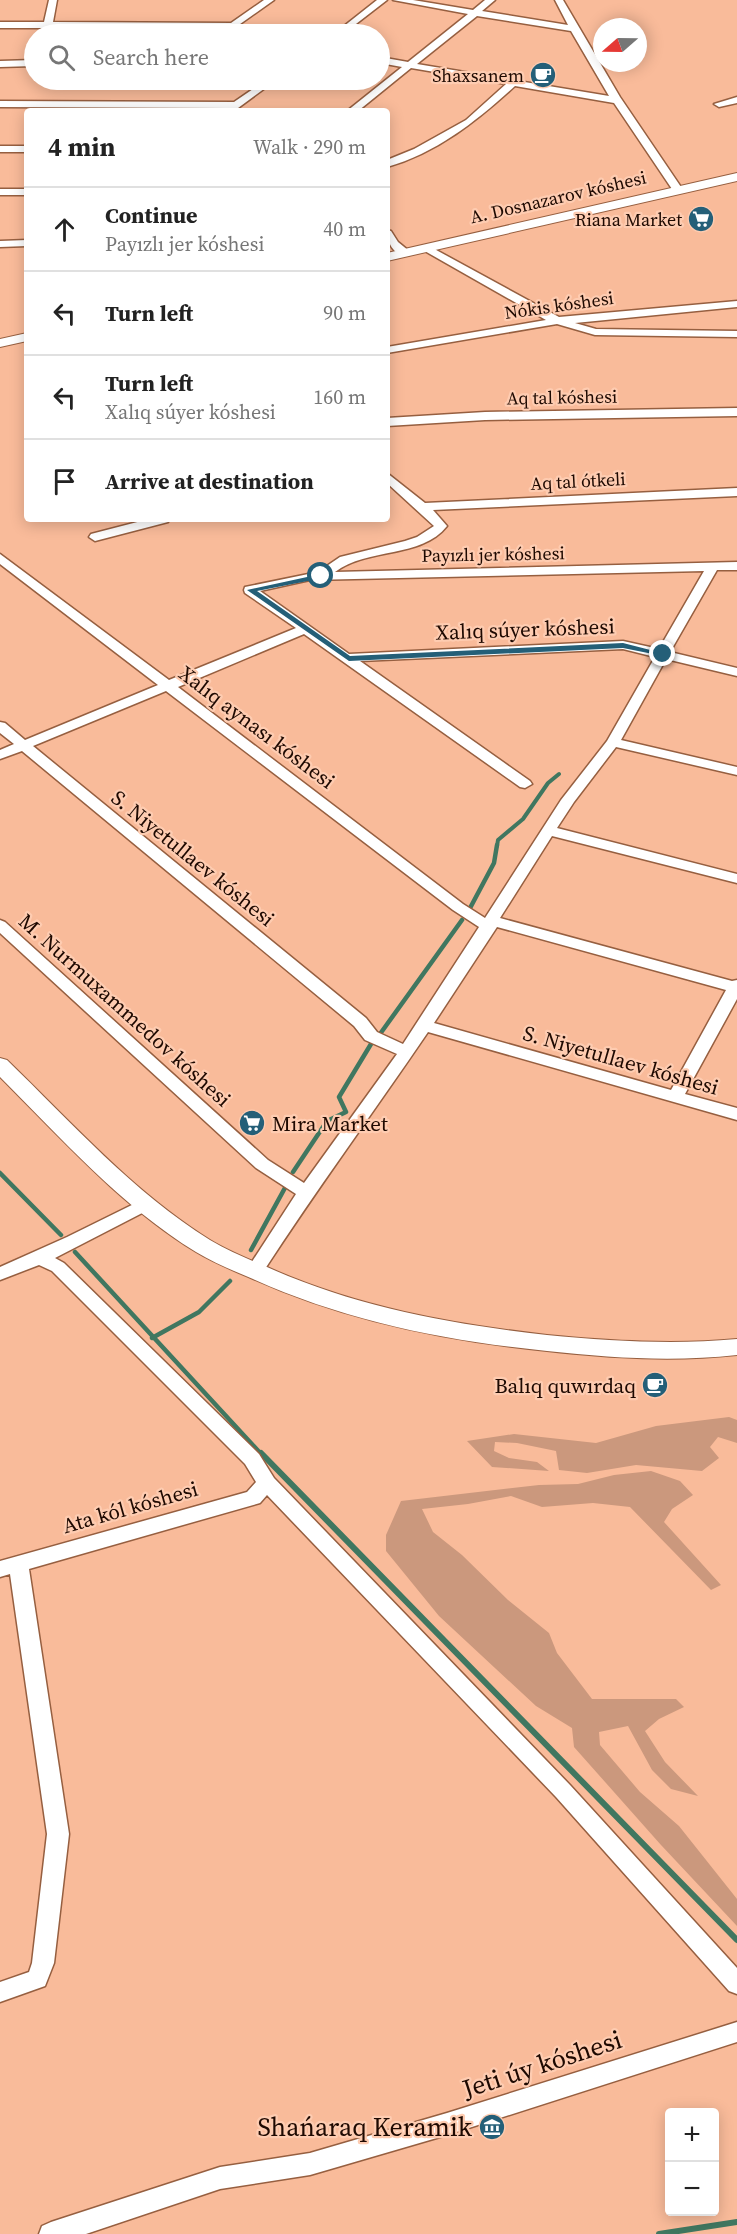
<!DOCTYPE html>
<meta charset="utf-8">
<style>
:root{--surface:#fff;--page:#f6f6f6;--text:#222;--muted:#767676;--line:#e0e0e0}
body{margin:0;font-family:"Source Serif 4",serif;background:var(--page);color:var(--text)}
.controls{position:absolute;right:18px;bottom:18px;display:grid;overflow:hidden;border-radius:6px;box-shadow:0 3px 15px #0003}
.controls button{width:54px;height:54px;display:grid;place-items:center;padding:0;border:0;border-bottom:2px solid var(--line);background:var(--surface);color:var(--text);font:30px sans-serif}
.compass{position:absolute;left:593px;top:18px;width:54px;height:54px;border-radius:50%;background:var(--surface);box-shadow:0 3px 15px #0003;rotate:250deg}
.stop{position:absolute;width:18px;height:18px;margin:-14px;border:4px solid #245f78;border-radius:50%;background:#fff}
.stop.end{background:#245f78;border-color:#fff;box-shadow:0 2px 6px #0008}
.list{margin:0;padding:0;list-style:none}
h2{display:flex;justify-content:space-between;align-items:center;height:78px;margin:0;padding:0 24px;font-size:26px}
h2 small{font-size:20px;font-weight:400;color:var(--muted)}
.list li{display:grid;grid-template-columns:39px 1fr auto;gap:18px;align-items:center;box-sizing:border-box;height:84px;padding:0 24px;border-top:2px solid var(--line)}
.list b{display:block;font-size:22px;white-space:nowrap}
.list p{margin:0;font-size:20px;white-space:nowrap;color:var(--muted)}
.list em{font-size:20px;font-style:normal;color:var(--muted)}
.icon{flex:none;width:33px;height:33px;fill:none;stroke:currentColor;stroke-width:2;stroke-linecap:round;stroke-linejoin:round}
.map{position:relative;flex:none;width:737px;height:2234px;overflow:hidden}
.search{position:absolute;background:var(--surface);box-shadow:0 3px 15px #0003;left:24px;top:24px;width:366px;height:66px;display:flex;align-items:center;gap:15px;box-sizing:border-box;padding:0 21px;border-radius:33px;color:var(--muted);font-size:22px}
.panel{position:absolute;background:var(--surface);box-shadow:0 3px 15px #0003;left:24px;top:108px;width:366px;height:414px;border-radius:6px}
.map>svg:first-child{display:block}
.green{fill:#cb987d}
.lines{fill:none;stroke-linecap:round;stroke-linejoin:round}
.stream-far2{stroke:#407760;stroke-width:4}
.stream-far1{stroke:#407760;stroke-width:4.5}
.stream{stroke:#407760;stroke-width:6}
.minor-casing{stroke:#965f40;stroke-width:3}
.major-casing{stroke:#965f40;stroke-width:2}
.minor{fill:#fff;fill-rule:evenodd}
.major{fill:#fff;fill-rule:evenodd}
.route{fill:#245f78}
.labels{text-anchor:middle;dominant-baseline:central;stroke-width:4.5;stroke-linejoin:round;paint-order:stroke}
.far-poi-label{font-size:18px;fill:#1e0901;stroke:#feccb1;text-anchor:end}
.far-street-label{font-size:18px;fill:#1e0901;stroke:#feccb1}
.street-label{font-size:21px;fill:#1e0901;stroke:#feccb1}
.poi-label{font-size:21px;fill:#1e0901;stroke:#feccb1;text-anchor:start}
.near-street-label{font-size:26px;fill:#1e0901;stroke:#feccb1}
.near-poi-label{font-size:26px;fill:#1e0901;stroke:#feccb1;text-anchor:end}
</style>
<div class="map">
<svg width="737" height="2234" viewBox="0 0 737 2234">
<rect width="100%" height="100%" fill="#f9bb9a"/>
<path class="green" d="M729 1417 737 1420V1443L718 1437 710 1447 719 1458 702 1471 636 1465 587 1473 559 1470 556 1451 517 1443 495 1442 494 1451 509 1458 537 1462 549 1471 492 1467 467 1441 514 1434 596 1443 656 1426Z
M651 1471 680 1481 693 1495 672 1509 664 1522 721 1585 711 1590 630 1507 593 1503 542 1507 511 1496 468 1504 422 1509 433 1532 462 1555 508 1600 549 1633 557 1653 592 1699H676L684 1707 659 1719 645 1731 665 1762 698 1796 671 1789 652 1770 628 1726 599 1732 600 1745 640 1792 679 1826 737 1899V1926L661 1845 574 1747 572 1728 536 1706 439 1616 386 1551V1535L401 1501 539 1485 578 1484 614 1475Z"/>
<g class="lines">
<path class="stream-far2" d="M497 846 498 840 523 819 548 783 559 774"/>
<path class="stream-far1" d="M469 910 494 863 497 845
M380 1034 462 920
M293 1172 327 1121 346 1112 339 1097 371 1044
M0 1173 61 1235
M251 1250 286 1186
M75 1252 262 1455
M152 1338 199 1312 230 1281"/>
<path class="stream" d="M261 1453 737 1940
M659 2234 737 2222"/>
<g class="minor-casing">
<path id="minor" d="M49 0H57L53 22 231 23 264 0H274L226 34 221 31 223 29 52 28 50 34H42L43 28H0V22H44Z
M377 0H387L343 34H334Z
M393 0H413L473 10 485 0H495L482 11 568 25 555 0H563L620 97 683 190 674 192 614 103 515 86C478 120 437 153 387 167V160L414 149 466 120 506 84 411 68 358 111H347L402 67 380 63V57L408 62 468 14ZM477 16 571 31 609 96 417 64Z
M34 60V66L0 67V61Z
M266 80H276L234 111H223L226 108 0 107V101L234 102Z
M737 97V103L719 107 714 104Z
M0 146H27V152H0Z
M0 189H27V195H0Z
M387 230 391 231 398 242 409 251V255C394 257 387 243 387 230Z
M27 240V246L0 247V241Z
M427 245 559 317 737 301V307L575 323 596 329 737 331V337L595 335 557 324 387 353V347L546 320 423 250V246Z
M737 408V416L485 420 387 426V418L485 412Z
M387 473 425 503 737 488V496L433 510 447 526C421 559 368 547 335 572L737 562V570H717L670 652 737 668V676L666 659 621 740 737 767V775L616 747 574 802 557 828 737 874V883L552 836 500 918 732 981 737 980V999L685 1094 737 1108V1120L428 1032C373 1113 314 1193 261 1275L255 1277 249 1275 246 1271 296 1194 256 1168 0 933V920L5 922 268 1160 304 1183 397 1054 365 1040 354 1026 22 751 0 759V750L14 744 0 733V722L5 723 25 740 158 685 0 564V554L169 680 296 628 245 593 244 590 245 587 318 572 340 557 405 541 417 537 434 526 387 483ZM704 571 659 649 623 641 349 654 260 591 310 580ZM304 634 520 787 525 788 532 784 530 781 360 661 623 649 655 657 607 741 561 800 485 918 463 904 178 687ZM166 691 453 910 479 927 403 1044 377 1032 366 1018 33 746ZM497 927 726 990 671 1090 434 1023Z
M149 519H170L168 522 95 541 89 537 91 534Z
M144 1199 150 1201 153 1205 150 1209 55 1258 64 1263 259 1454 274 1478 570 1785 737 1968V1994L729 1991 556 1797 267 1495 260 1503 29 1569 69 1834 54 1963 45 1986 0 2002V1982L29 1972 32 1963 47 1834 10 1574 0 1577V1561L247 1492 256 1482 245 1464 52 1271 39 1265 0 1280V1267L67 1237Z
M737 2022V2042L447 2135 310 2175 220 2189 86 2234H39L42 2226 51 2222 220 2167 310 2153 447 2113Z"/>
</g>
<g class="major-casing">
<path id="major" d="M737 173V181L387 261V253Z
M27 333V341L0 347V339Z
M0 1058 7 1060C72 1123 133 1192 210 1240 228 1251 248 1259 267 1267 356 1307 451 1324 547 1335 611 1341 673 1345 737 1339V1355C673 1362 611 1358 547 1351 446 1341 346 1321 253 1279 234 1271 214 1263 196 1252 121 1206 62 1139 0 1077Z"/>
</g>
<use href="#minor" class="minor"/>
<use href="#major" class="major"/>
</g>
<path class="route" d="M321 574 324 576 323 578 257 591 350 656 623 643 666 654 663 656 623 648 349 661 247 590Z"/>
<defs>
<g id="cafe-disc" transform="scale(1.35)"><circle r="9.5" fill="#245f78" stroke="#feccb1"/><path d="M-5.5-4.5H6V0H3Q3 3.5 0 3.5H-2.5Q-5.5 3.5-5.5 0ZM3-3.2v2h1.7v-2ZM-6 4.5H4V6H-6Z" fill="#fff"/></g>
<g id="supermarket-disc" transform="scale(1.35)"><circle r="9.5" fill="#245f78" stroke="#feccb1"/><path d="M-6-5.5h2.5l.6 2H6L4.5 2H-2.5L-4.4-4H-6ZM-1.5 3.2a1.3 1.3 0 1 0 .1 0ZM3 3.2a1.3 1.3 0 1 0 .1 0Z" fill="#fff"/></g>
<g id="museum-disc" transform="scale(1.35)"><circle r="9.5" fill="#245f78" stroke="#feccb1"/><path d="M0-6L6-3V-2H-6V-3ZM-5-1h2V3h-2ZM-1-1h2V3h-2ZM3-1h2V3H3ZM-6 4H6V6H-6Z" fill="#fff"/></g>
</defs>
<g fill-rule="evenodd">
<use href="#cafe-disc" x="543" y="75"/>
<use href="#supermarket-disc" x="701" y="219"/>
<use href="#supermarket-disc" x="252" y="1123"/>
<use href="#cafe-disc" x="655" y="1385"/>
<use href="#museum-disc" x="492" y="2127"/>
</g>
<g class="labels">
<g class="far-poi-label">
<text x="524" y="75">Shaxsanem</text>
<text x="682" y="219">Riana Market</text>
</g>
<g class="far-street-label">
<text transform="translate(558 197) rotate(-13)">A. Dosnazarov kóshesi</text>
<text transform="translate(559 305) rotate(-8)">Nókis kóshesi</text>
<text transform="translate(562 397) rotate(-1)">Aq tal kóshesi</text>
<text transform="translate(578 481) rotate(-3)">Aq tal ótkeli</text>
<text transform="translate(493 554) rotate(-1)">Payızlı jer kóshesi</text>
</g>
<g class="street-label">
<text transform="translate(525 629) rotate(-2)">Xalıq súyer kóshesi</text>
<text transform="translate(257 727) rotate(37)">Xalıq aynası kóshesi</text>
<text transform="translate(193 858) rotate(39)">S. Niyetullaev kóshesi</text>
<text transform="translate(125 1010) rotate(42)">M. Nurmuxammedov kóshesi</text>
<text transform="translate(621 1060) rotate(16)">S. Niyetullaev kóshesi</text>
<text transform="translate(130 1507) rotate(-16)">Ata kól kóshesi</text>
</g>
<g class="poi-label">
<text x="272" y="1123">Mira Market</text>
<text x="636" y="1385" text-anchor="end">Balıq quwırdaq</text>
</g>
<g class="near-street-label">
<text transform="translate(542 2064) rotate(-18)">Jeti úy kóshesi</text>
</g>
<g class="near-poi-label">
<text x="472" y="2127">Shańaraq Keramik</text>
</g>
</g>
</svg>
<div class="controls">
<button>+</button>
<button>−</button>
</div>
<svg class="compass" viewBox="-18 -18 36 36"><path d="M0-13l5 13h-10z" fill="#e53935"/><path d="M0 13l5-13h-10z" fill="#767676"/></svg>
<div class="stop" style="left:321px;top:576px"></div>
<div class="stop end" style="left:663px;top:654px"></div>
<div class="search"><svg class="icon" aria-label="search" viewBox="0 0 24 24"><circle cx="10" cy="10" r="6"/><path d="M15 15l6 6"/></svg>Search here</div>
<section class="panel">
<h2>4 min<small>Walk · 290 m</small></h2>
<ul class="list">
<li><svg class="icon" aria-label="ahead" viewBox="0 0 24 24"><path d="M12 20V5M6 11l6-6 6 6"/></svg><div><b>Continue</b><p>Payızlı jer kóshesi</p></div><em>40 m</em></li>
<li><svg class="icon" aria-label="left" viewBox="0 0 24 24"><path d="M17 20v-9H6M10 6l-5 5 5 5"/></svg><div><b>Turn left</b></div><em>90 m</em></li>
<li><svg class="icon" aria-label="left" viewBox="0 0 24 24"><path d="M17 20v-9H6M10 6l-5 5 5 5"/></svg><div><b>Turn left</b><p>Xalıq súyer kóshesi</p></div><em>160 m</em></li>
<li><svg class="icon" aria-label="arrive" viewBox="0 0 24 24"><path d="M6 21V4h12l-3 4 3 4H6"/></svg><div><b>Arrive at destination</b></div></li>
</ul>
</section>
</div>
